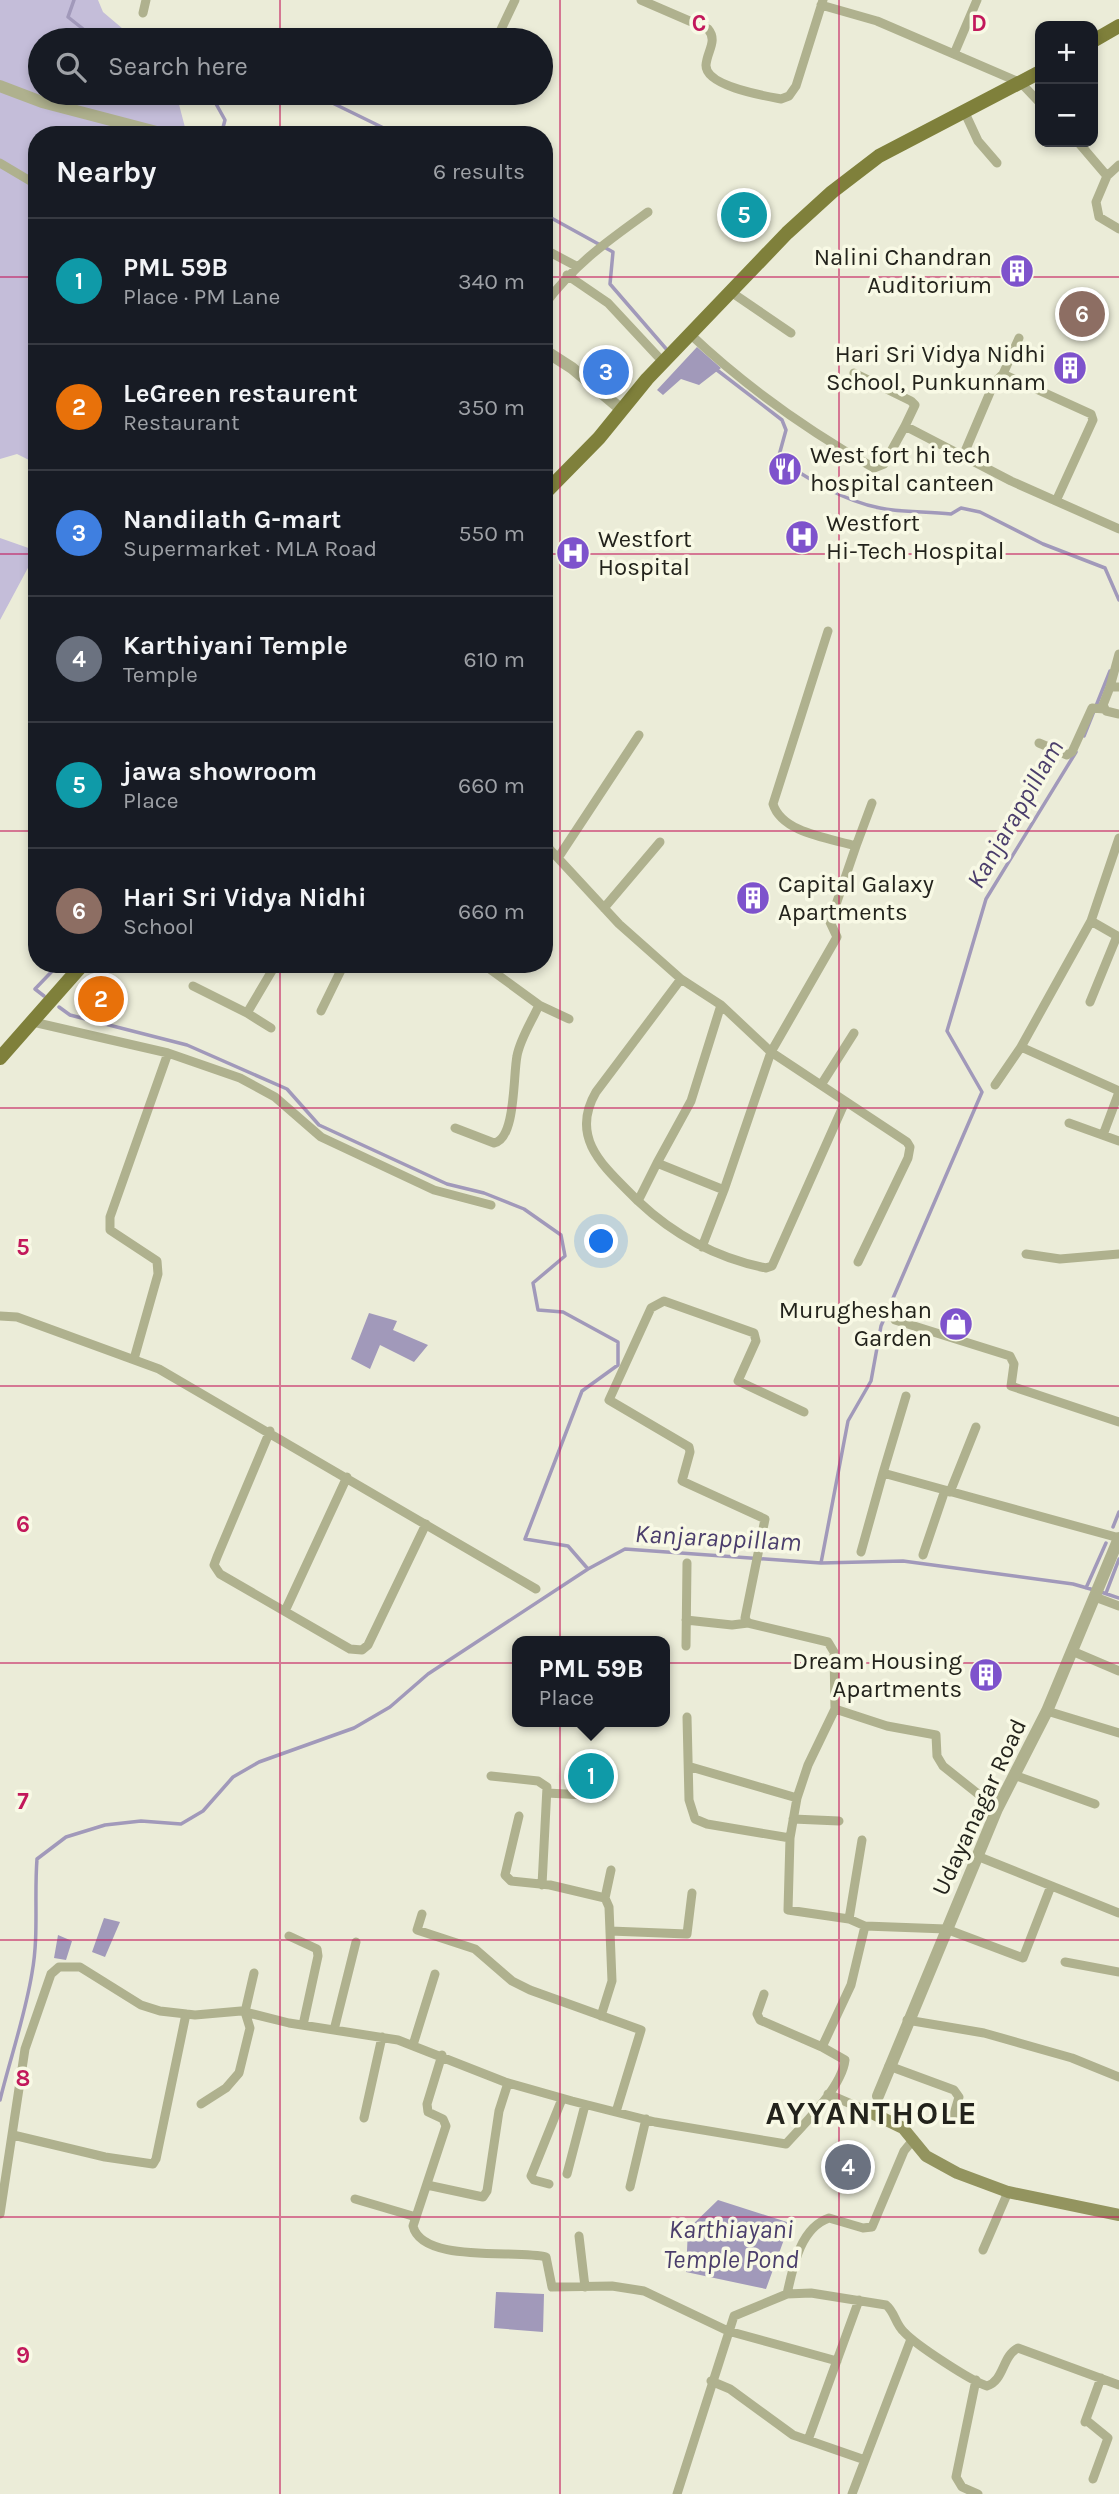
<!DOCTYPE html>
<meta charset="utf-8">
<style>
:root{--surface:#171b24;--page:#20242c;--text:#f1f3f6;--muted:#9ea1a6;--line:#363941;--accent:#d93025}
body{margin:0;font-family:Karla,sans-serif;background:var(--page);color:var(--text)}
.controls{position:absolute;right:21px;top:21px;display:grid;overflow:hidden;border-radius:14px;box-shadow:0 4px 10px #0003}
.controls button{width:63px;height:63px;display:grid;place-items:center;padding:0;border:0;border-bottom:2px solid var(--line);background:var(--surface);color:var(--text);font:35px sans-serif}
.you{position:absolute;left:602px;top:1242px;width:24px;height:24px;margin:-18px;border:5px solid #fff;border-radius:50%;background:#1a73e8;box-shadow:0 0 0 10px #1a73e833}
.badge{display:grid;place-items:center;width:46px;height:46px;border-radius:50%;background:var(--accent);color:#fff;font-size:23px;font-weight:700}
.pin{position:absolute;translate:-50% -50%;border:4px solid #fff;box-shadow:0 2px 7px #0006}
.popup{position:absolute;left:512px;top:1636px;width:158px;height:91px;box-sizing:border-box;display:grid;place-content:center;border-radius:14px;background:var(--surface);filter:drop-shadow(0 2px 5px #0005);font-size:23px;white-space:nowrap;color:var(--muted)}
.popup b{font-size:26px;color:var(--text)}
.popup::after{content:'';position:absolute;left:50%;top:100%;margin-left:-14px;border:14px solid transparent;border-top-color:var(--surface)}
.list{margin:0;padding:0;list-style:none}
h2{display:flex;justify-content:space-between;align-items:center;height:91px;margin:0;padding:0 28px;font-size:30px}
h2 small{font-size:23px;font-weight:400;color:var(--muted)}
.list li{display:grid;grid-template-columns:46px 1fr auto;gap:21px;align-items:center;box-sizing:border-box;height:126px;padding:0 28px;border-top:2px solid var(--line)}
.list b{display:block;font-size:26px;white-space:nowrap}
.list p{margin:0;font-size:23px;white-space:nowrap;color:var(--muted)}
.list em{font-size:23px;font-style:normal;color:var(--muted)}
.icon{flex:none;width:38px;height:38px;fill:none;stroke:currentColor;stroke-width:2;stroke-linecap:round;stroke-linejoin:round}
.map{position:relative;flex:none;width:1119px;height:2494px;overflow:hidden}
.search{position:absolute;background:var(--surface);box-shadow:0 4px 10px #0003;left:28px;top:28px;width:525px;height:77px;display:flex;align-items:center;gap:18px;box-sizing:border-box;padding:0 24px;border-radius:38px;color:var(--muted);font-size:26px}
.panel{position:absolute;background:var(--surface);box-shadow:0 4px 10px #0003;left:28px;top:126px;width:525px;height:847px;border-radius:28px}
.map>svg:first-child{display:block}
.green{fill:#c4bdd9}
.water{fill:#a199ba}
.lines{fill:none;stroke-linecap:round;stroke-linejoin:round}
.stream{stroke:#a199ba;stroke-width:3.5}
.minor{stroke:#afb18e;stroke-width:9}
.tertiary{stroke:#afb18e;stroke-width:12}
.secondary{stroke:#93945f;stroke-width:12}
.primary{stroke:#7f803b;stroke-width:14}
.grid{fill:none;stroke:#c2185b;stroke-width:2;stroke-opacity:0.55}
.labels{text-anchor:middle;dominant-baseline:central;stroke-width:7;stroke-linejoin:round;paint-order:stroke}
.poi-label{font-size:24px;fill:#23231c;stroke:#f8f9e5;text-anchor:end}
.street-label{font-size:24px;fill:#23231c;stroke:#f8f9e5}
.water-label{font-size:26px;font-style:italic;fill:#4b3e6c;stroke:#f8f9e5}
.district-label{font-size:32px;font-weight:bold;letter-spacing:2px;fill:#23231c;stroke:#f8f9e5}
.grid-label{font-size:23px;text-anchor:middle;font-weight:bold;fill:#c2185b;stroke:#f8f9e5;stroke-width:7;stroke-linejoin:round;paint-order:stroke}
</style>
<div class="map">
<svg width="1119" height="2494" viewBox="0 0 1119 2494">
<rect width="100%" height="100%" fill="#ebecd8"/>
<path class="green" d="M0 0H98L103 12 136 40H40V93H176L187 135H37V464L17 454 0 459Z
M0 538 37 551 0 620Z"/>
<path class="water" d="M697 347 721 368 699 385 681 379 663 395 657 390Z
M369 1313 397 1321 393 1330 428 1345 414 1362 380 1345 370 1369 351 1359Z
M104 1918 120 1922 105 1957 92 1952Z
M58 1935 72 1941 66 1960 54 1958Z
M718 2200 790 2223 766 2289 686 2272 688 2229Z
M496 2292 544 2294 543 2332 494 2328Z"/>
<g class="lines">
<path class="stream" d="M74 0 68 17 97 40
M155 40H169
M210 93 225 120 221 135
M312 93 398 135
M544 214 613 252 610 284 668 351
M717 370 782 420 786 430 778 459C809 479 843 501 880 508 903 513 928 511 951 514L961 508 980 512 1043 544 1105 568 1119 600
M1084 736 1110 671
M44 996 35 989 59 964
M59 1007 70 1015 187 1045 287 1089 319 1125 447 1184 484 1193 524 1209 561 1235 565 1256 533 1283 538 1310 563 1312 618 1342V1365L582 1391 525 1539 568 1546 588 1569
M1113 1527 1119 1512
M821 1563 903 1561 1073 1584 1094 1590
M1086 1588 1106 1543
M1101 1592 1119 1598
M1106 1593 1119 1559
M0 2100C10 2059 25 2016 32 1973 39 1935 34 1898 37 1859L66 1837 105 1825 141 1821 181 1824 203 1811 233 1777 259 1762 354 1728 390 1707 428 1674 588 1569 625 1549 821 1563 848 1421 871 1381 881 1326 982 1092 947 1031 986 899 1076 752"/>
<path class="minor" d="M641 0 708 29C718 41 707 51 706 65 705 86 765 96 781 99L789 96 796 86 823 0
M821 5 877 21 1021 83 1040 103
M143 13 146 0
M496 40 515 0
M954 54 977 0
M965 113 978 141 997 163
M1078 142 1107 176 1096 202 1099 217 1119 229
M0 163 37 185
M1107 176 1119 165
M544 249 576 266
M567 275 608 303 663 362
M731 292 791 333
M544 305C577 262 605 243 648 212
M690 334C746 387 807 430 874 468L884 464 905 426 1011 481 1119 529
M854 373 911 401 915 405 905 426
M1003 374 1019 338
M963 456 994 383 1003 374 1091 414 1093 420 1056 501
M828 631 773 804C782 833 829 838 856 846L830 922 837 937 771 1052 907 1142 910 1147 908 1158 858 1262
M1110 687 1119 654
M1119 687H1110L1103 705 1106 711 1119 714
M1039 743 1067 755 1072 752 1092 708 1104 709
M1119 838 1091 921 1021 1047 1119 1091
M544 843 619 924 681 979 721 1005 771 1052 724 1190 657 1163 691 1101 721 1005
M856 846 872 803
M558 858 639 735
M604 908 660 842
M1091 921 1119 937
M193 986 247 1013 276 964
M1090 1002 1117 936
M539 1005 569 1019
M321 1011 344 964
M247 1013 271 1028
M33 1022 168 1053 240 1078 275 1097 321 1137 434 1190 491 1205
M821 1085 854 1033
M995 1085 1021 1047
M1069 1123 1119 1141
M455 1128 494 1143C516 1139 513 1075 517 1056 520 1039 532 1021 539 1005L483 964
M1103 1135 1119 1092
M657 1163 638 1201C675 1236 716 1258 766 1268L772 1266 845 1102
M638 1201C607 1169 568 1140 596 1092L681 979
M702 1247 724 1190
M1026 1254 1060 1259 1119 1254
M0 1316 17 1317 159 1369 536 1589
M895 1320 1010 1356 1014 1364 1011 1386 1119 1422
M134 1359 158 1274 157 1261 110 1230V1217L168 1053
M804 1412 738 1381 756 1341 754 1333 664 1301 651 1308 609 1400 689 1447 690 1452 682 1481 765 1519 745 1618 748 1623 828 1642 834 1652 835 1709 887 1726 936 1735 937 1756 943 1766 997 1809
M270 1431 217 1557 214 1565 220 1574 350 1649 362 1650 368 1645 426 1524
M883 1473 906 1396
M950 1492 976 1427
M861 1552 883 1473 1119 1538
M923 1555 945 1490
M1095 1597 1119 1606
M285 1611 347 1477
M686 1620 732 1625 748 1623
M686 1646 687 1563
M1072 1651 1119 1671
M1047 1711 1119 1733
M687 1717 689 1800 695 1819 707 1824 790 1838
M691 1767 797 1798 790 1838 788 1910 849 1919 865 1926 851 1985 822 2047 760 2020 757 2014 764 1994
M1014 1775 1095 1804
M491 1776 538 1781 547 1787 542 1885
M547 1793 603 1796
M797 1798 808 1765 835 1709
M519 1816 505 1875 511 1881 550 1885 605 1898 609 1907 612 1981 601 2016
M793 1819 839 1821
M977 1856 1119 1913
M605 1898 611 1870
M422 1914 417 1930 475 1949 512 1981 530 1990 641 2030 616 2112
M849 1919 862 1840
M865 1926 946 1929 1023 1958 1051 1886
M610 1931 687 1934 692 1893
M289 1936 317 1949 318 1956 303 2025
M1065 1962 1119 1972
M907 2020 984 2033 1072 2058 1119 2077
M334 2030 356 1942
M413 2045 435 1974
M442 2055 427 2104 428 2112 443 2119 446 2126 413 2226C422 2264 518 2249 546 2257L552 2287 612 2286 644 2291 728 2331 837 2361
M889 2066 954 2090 959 2097 952 2121
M828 2094 872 2113
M201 2104 226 2088 239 2073 250 2028 245 2012 254 1973
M364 2118 382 2037
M13 2135 105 2157 153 2164 156 2159 186 2014
M567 2174 585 2105
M549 2184 534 2180 531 2176 562 2099
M427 2185 483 2197 487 2191 499 2111 508 2083
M630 2187 646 2119
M355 2199 416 2217
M0 2214 25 2049 51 1974 59 1967H80L141 2005 160 2011 195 2015 241 2011 289 2023 398 2040 505 2082 572 2101 655 2122 786 2144C804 2124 842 2087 845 2060L822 2047
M579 2236 585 2287
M983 2250 1008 2192
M787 2294C793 2267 800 2228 829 2218L863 2228 872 2227 904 2151 913 2140
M976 2380 956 2477 962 2487 978 2494
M711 2381 730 2389 793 2435 865 2460
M1086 2420 1108 2438 1093 2479
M1085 2422 1101 2378
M808 2440 859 2300
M677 2494 734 2316 787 2294 811 2293 886 2305C895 2312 895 2324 904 2332 916 2345 971 2381 987 2386 1004 2381 1002 2356 1018 2348L1119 2385
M852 2494 911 2339"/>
<path class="tertiary" d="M0 86 42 102 168 135
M544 350 572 368 622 410
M878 2096 997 1809 1047 1711 1119 1538"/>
<path class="secondary" d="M872 2113 903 2128 926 2156 957 2173 1008 2192 1119 2215"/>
<path class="primary" d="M1093 41 1119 26
M544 494 599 438 647 379 787 233 832 192 879 156 1040 72
M0 1058 83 964"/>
</g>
<path class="grid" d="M280 0V40M560 0V2494M839 0V2494M280 93V135M0 277H37M544 277H1119M0 554H37M544 554H1119M0 831H37M544 831H1119M280 964V2494M0 1108H1119M0 1386H1119M0 1663H1119M0 1940H1119M0 2217H1119"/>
<defs>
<g id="building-disc" transform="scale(1.75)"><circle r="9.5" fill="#7e53cc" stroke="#f8f9e5"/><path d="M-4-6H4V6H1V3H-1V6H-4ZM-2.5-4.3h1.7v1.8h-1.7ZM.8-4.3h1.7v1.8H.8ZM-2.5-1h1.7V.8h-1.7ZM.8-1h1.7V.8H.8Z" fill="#fff"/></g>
<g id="restaurant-disc" transform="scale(1.75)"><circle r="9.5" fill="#7e53cc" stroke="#f8f9e5"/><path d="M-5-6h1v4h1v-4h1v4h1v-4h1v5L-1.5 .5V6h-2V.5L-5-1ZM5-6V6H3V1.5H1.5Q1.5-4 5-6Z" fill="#fff"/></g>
<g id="hospital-disc" transform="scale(1.75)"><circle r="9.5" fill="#7e53cc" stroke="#f8f9e5"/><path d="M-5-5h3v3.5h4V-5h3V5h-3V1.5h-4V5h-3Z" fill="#fff"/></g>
<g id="shop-disc" transform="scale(1.75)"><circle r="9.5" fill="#7e53cc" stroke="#f8f9e5"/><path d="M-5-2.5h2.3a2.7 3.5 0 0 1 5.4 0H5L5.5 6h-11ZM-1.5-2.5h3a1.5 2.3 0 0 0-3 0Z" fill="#fff"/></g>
</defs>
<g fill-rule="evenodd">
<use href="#building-disc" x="1017" y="271"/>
<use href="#building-disc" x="1070" y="368"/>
<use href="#restaurant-disc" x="785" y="469"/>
<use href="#hospital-disc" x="802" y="537"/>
<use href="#hospital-disc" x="573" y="553"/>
<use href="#building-disc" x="753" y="898"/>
<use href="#shop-disc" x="956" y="1324"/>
<use href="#building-disc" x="986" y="1675"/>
</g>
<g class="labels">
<g class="poi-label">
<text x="992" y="257">Nalini Chandran<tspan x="992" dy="28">Auditorium</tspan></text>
<text x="1046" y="354">Hari Sri Vidya Nidhi<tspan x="1046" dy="28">School, Punkunnam</tspan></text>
<text x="810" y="455" text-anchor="start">West fort hi tech<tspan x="810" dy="28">hospital canteen</tspan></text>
<text x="826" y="523" text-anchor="start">Westfort<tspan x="826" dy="28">Hi-Tech Hospital</tspan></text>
<text x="598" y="539" text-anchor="start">Westfort<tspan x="598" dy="28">Hospital</tspan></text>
<text x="778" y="884" text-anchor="start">Capital Galaxy<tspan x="778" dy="28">Apartments</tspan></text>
<text x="932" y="1310">Murugheshan<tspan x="932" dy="28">Garden</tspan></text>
<text x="962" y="1661">Dream Housing<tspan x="962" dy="28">Apartments</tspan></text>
</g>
<g class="street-label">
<text transform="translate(979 1807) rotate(-65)">Udayanagar Road</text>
</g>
<g class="water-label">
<text transform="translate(1015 814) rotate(-60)">Kanjarappillam</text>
<text transform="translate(718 1538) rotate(3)">Kanjarappillam</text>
<text x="731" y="2229">Karthiayani<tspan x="731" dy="30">Temple Pond</tspan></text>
</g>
<g class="district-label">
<text x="872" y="2113">AYYANTHOLE</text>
</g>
</g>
<g class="grid-label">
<text x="699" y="31">C</text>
<text x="979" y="31">D</text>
<text x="23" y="1255">5</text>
<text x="23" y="1532">6</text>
<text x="23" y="1809">7</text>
<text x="23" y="2086">8</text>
<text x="23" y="2363">9</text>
</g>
</svg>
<div class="controls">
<button>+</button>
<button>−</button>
</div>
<div class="you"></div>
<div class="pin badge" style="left:591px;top:1776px;background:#0f9aa8">1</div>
<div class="popup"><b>PML 59B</b>Place</div>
<div class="pin badge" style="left:101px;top:999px;background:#e8710a">2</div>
<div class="pin badge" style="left:606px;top:372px;background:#3f7fe0">3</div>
<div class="pin badge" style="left:848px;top:2167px;background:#6b7280">4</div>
<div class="pin badge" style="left:744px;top:215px;background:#0f9aa8">5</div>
<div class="pin badge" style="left:1082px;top:314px;background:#8d6e63">6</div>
<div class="search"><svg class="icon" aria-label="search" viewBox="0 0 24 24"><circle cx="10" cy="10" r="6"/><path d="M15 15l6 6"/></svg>Search here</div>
<section class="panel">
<h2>Nearby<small>6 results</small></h2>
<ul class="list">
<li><span class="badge" style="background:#0f9aa8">1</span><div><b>PML 59B</b><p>Place · PM Lane</p></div><em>340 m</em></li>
<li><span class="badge" style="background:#e8710a">2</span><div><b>LeGreen restaurent</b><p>Restaurant</p></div><em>350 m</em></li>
<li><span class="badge" style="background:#3f7fe0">3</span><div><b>Nandilath G-mart</b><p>Supermarket · MLA Road</p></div><em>550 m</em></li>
<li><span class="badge" style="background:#6b7280">4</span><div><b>Karthiyani Temple</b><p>Temple</p></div><em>610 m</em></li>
<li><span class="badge" style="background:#0f9aa8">5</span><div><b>jawa showroom</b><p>Place</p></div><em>660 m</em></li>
<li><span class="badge" style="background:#8d6e63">6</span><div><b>Hari Sri Vidya Nidhi</b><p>School</p></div><em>660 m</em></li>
</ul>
</section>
</div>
